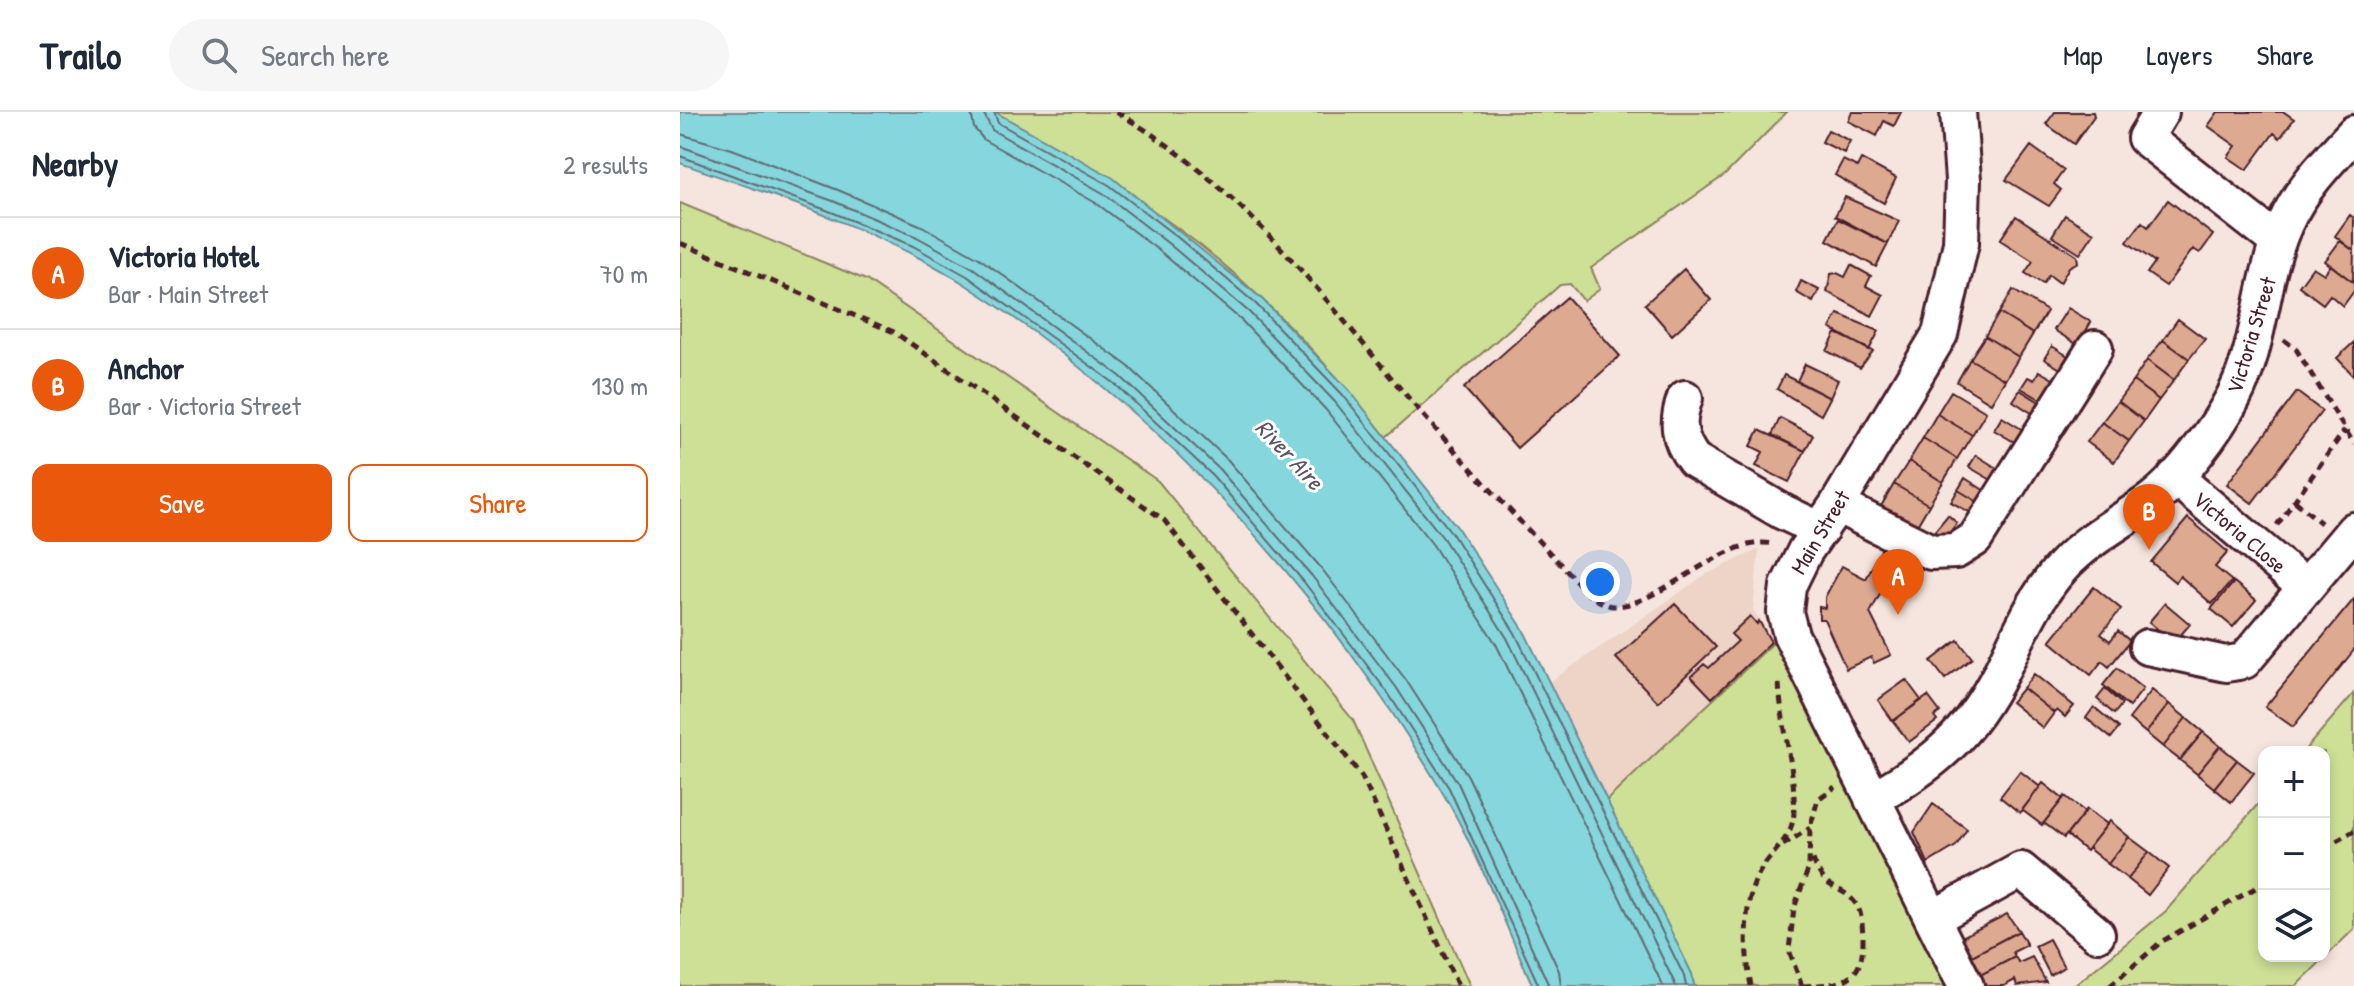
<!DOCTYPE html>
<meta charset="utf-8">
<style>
:root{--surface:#fff;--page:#f6f6f7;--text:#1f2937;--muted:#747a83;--line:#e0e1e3;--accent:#ea580c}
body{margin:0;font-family:"Patrick Hand",sans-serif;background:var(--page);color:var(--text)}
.controls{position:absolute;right:24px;bottom:24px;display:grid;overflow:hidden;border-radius:16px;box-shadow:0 4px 12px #0003}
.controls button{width:72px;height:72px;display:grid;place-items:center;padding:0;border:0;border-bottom:2px solid var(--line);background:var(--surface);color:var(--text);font:40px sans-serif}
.you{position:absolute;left:920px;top:470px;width:28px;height:28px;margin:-20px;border:6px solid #fff;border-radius:50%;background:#1a73e8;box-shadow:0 0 0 12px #1a73e833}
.badge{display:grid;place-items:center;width:52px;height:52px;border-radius:50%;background:var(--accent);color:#fff;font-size:26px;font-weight:700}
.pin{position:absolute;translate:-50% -66px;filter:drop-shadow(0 2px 4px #0008)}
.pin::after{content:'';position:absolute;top:42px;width:28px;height:24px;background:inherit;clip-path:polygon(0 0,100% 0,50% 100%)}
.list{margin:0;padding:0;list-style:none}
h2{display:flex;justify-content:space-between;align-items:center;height:104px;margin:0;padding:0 32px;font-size:34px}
h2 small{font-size:26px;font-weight:400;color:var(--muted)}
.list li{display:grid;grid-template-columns:52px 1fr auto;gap:24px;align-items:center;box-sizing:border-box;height:112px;padding:0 32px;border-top:2px solid var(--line)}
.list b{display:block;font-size:30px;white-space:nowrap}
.list p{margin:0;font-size:26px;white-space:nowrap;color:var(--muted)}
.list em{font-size:26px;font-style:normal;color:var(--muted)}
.actions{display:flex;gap:16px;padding:24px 32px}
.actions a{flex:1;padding:18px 0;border:2px solid var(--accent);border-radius:16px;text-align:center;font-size:28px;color:var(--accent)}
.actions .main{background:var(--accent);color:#fff}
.icon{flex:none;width:44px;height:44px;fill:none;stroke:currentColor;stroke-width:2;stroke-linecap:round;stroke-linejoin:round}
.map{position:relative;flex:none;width:1674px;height:874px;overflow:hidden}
header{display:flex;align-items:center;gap:48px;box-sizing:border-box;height:112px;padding:0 40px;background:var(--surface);border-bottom:2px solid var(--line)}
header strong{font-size:38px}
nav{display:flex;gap:44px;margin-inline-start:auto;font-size:28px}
.search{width:560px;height:72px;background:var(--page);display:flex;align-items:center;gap:20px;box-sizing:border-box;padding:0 28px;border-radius:44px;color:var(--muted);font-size:30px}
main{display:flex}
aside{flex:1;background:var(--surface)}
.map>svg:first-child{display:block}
.built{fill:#eed3c7}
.green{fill:#cde095;stroke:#8c8060;stroke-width:2}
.water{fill:#85d7dd;stroke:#6d8d96;stroke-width:2}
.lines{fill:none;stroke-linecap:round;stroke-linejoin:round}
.shore{stroke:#626972;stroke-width:2}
.building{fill:#dda990;stroke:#4a1f2b;stroke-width:2}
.minor-casing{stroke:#4a1f2b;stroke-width:40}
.path{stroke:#4a1f2b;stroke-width:5;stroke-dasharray:8 6;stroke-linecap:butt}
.minor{stroke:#fff;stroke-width:34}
.labels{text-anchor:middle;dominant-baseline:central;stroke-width:6;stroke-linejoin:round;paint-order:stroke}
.street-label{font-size:22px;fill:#4a1f2b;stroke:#fff}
.water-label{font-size:24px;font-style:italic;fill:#5c5660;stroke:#fff}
</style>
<header>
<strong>Trailo</strong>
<div class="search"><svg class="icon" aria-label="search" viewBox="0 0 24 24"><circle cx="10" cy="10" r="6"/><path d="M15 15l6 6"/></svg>Search here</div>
<nav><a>Map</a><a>Layers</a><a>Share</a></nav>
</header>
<main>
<aside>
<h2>Nearby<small>2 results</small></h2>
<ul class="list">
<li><span class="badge">A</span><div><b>Victoria Hotel</b><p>Bar · Main Street</p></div><em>70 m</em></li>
<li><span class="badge">B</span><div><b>Anchor</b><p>Bar · Victoria Street</p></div><em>130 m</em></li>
</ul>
<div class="actions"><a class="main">Save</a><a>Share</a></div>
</aside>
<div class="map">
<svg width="1674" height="874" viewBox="0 0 1674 874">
<rect width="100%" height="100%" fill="#f5e5de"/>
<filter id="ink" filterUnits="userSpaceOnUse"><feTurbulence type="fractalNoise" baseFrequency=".0125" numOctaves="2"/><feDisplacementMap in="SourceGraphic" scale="16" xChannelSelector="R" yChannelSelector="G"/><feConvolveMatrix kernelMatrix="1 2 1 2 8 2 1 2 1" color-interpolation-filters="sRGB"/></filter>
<g filter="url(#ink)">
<path class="built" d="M1079 437 1073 498 1094 530 925 690 868 571 1025 463Z"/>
<path class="green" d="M315 0H1107L1045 63 911 156 920 177 904 189 890 172 880 173 706 325C646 249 578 175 500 118 442 75 376 39 315 0Z
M0 91 186 168 478 369 673 608 790 874H0Z
M1094 530 1266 874H1014L1012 862 925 690Z
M1674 581V817L1616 874H1394L1486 799 1584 685V844H1644V640H1623Z"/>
<path class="water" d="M0 0H315L433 66 581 186 669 278 777 415 843 517 1012 862 1014 874H853C823 809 798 739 761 678 642 478 480 298 283 171 203 120 91 82 0 51Z"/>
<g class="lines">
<path class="shore" d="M291 0 294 16 304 28 416 91 482 141 561 208 646 298 753 433 816 532 983 874
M303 0 312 18 423 81 489 132 569 200 655 290 763 426 827 526 996 874
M314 0 318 11 429 73 496 124 576 192 663 283 771 420 835 521 1004 864 1006 874
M0 22 52 37 158 78 242 114 299 146 448 254 548 348 642 457 726 568 788 664 879 859 881 874
M0 34 153 89 237 125 293 156 440 264 539 357 632 464 716 575 778 671 869 874
M0 44 149 99 233 134 287 164 434 271 533 364 624 470 708 581 769 676 859 874"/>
</g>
<path class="building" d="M1172 0H1221L1214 14 1204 9 1197 24 1168 9Z
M1375 0H1413L1414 4 1394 32 1366 12Z
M1538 0H1604L1614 7 1600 26 1594 21 1567 58 1548 45 1556 34 1528 14Z
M1148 18 1170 29 1164 41 1142 30Z
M1351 34 1384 58 1374 72 1381 78 1369 94 1326 68Z
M1181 47 1216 66 1204 91 1155 63 1163 48 1177 55Z
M1165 85 1219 109 1208 132 1155 104Z
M1488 88 1533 123 1520 141 1513 137 1486 174 1467 161 1475 150 1447 130 1462 110 1468 115Z
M1385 103 1414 121 1400 142 1372 124Z
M1670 103 1674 106V139L1655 124Z
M1336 104 1397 144 1398 150 1389 155 1380 171 1369 163 1363 172 1345 161 1353 149 1320 128Z
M1158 107 1208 132 1196 155 1147 128Z
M1660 129 1674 139 1673 170 1645 149Z
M1171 153 1191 164 1186 174 1203 183 1192 204 1147 180 1151 162 1157 161 1165 165Z
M1651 153 1674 171V179L1663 194 1650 183 1643 192 1619 174 1633 155 1644 162Z
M1004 157 1031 188 992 223 965 192Z
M1121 169 1139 178 1133 190 1116 180Z
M1333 178 1367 199 1353 222 1319 201Z
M887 185 940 244 837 336 784 276Z
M1388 196 1411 210 1398 233 1374 218Z
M1319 201 1353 222 1339 245 1305 224Z
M1158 202 1199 219 1189 238 1150 216Z
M1498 207 1525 227 1509 247 1483 228Z
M1156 221 1193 239 1180 256 1147 239Z
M1305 224 1339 245 1325 268 1290 247Z
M1483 228 1509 247 1494 268 1467 248Z
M1674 230V264L1657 246Z
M1372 234 1391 246 1384 259 1364 247Z
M1290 247 1325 268 1311 291 1277 270Z
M1467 248 1494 268 1479 288 1453 269Z
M1125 252 1158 268 1150 286 1117 269Z
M1359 259 1378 270 1370 293 1341 276 1348 265 1354 268Z
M1104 263 1150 286 1141 303 1097 277Z
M1453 269 1479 288 1464 309 1438 289Z
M1340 278 1368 295 1361 307 1333 289Z
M1271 279 1306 300 1292 323 1257 302Z
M1617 280 1642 299 1572 391 1547 372Z
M1438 289 1464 309 1449 329 1422 310Z
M1257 302 1292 323 1277 347 1243 326Z
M1322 305 1348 321 1341 334 1314 318Z
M1100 306 1133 323 1125 339 1092 323Z
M1422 310 1449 329 1434 350 1407 330Z
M1079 318 1125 339 1109 370 1076 354 1083 340 1071 334Z
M1243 326 1277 347 1263 370 1229 349Z
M1296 343 1320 358 1313 369 1289 355Z
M1229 349 1263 370 1249 393 1214 372Z
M1285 366 1305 379 1298 390 1278 378Z
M1214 372 1249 393 1235 417 1200 396Z
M1278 378 1298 390 1291 401 1271 390Z
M1268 403 1277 411 1262 430 1252 422Z
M1508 406 1548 440 1535 455 1552 469 1532 492 1500 464 1495 470 1471 450Z
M1203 434 1229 448 1223 461 1214 456 1190 501 1211 543 1194 551 1191 545 1166 557 1144 507H1139V495L1145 496V485L1162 454 1186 467Z
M1554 470 1576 488 1553 515 1531 497Z
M1414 475 1441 497 1421 522 1430 529 1438 519 1450 529 1429 555 1422 549 1411 563 1370 529Z
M1674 487V538L1613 615 1585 595Z
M1485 491 1510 512 1494 531 1469 510Z
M995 492 1036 535 978 590 936 546Z
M1070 504 1077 512 1079 509 1091 530 1032 586 1011 564 1024 552 1029 556 1058 529 1051 522Z
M1278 528 1292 546 1265 567 1251 549Z
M1437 556 1463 577 1449 595 1423 573Z
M1354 562 1394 594 1385 605 1377 598 1374 601 1343 576Z
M1226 568 1241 588 1213 609 1198 588Z
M1343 576 1374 601 1363 616 1331 590Z
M1425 577 1442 592 1434 602 1417 587Z
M1472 578 1489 592 1466 621 1449 607Z
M1248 584 1260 600 1254 605 1257 609 1229 630 1213 609Z
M1489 592 1506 606 1483 635 1466 621Z
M1414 595 1439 616 1431 626 1406 606Z
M1506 606 1523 620 1500 648 1483 635Z
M1523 620 1540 634 1517 662 1500 648Z
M1540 634 1557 648 1534 676 1517 662Z
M1557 648 1574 661 1551 690 1534 676Z
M1340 659 1360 675 1340 701 1320 685Z
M1363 671 1383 687 1362 713 1342 698Z
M1385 684 1405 700 1384 726 1364 711Z
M1253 692 1287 717 1276 734 1248 751 1234 720Z
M1407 697 1427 712 1406 739 1387 723Z
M1430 709 1449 725 1428 752 1408 736Z
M1449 725 1469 740 1448 767 1428 752Z
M1469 740 1489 756 1468 783 1448 767Z
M1327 802 1339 819 1290 845 1280 826Z
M1339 819 1347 833 1333 840 1335 845 1300 863 1290 845Z
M1369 827 1384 855 1370 863 1355 834Z
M1335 845 1339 851 1352 845 1366 870 1337 874 1335 868 1324 874H1306L1300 863Z"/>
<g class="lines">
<g class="minor-casing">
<path id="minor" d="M1278 0 1283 68 1281 131 1260 222 1157 393 1125 439 1108 474 1105 500 1111 523 1286 874
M1481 0 1465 26 1598 130
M1005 286C996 310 998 327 1014 348L1103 400 1141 418
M1495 365 1624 474
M1157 393 1251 440 1276 439 1295 427 1415 236
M1467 535 1546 552 1564 549 1674 418
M1192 687C1254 653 1290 622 1322 558 1340 521 1355 484 1383 454 1409 426 1440 411 1470 389 1500 367 1536 318 1553 286 1582 232 1580 167 1605 112 1621 76 1648 49 1674 21
M1253 806 1341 758 1417 822"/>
</g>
<path class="path" d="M436 0C552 66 630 168 714 269 777 344 845 414 911 485 918 488 927 494 934 494 979 495 1045 422 1093 432
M0 131 214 220 484 408 682 665 778 874
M1604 228 1616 237 1674 332
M1615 389 1641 411
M1597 413 1665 318
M1103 733 1130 716
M1644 736 1674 719
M1071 874C1065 842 1062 794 1078 763 1089 741 1113 728 1114 700 1116 658 1101 613 1099 571
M1122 874 1109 838 1114 796 1129 755 1130 716 1138 687 1155 675
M1123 874C1164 872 1184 871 1183 823 1182 813 1182 800 1176 792 1159 769 1146 785 1131 742
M1430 874 1481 830 1584 771"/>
<use href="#minor" class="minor"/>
</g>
</g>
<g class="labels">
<g class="street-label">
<text transform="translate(1571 223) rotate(-73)">Victoria Street</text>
<text transform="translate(1140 420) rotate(-59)">Main Street</text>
<text transform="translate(1560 420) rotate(40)">Victoria Close</text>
</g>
<g class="water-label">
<text transform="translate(610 342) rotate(47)">River Aire</text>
</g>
</g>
</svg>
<div class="controls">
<button>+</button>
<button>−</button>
<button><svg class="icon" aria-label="layers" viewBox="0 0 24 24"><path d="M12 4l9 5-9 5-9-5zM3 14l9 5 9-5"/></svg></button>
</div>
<div class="you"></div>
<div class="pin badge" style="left:1218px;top:503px">A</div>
<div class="pin badge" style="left:1469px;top:438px">B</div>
</div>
</main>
